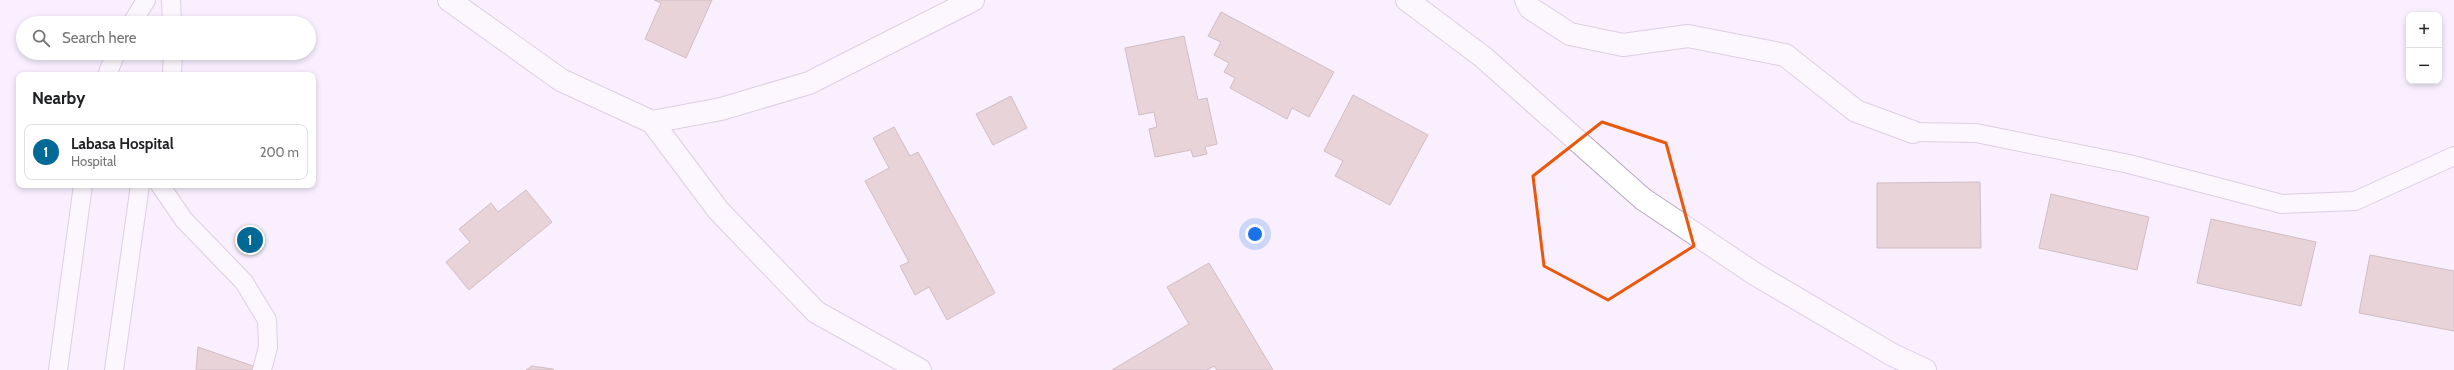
<!DOCTYPE html>
<meta charset="utf-8">
<style>
:root{--surface:#fff;--page:#f2f2f2;--text:#202124;--muted:#757577;--line:#e0e0e0;--accent:#016996}
body{margin:0;font-family:Cabin,sans-serif;background:var(--page);color:var(--text)}
.controls{position:absolute;right:12px;top:12px;display:grid;overflow:hidden;border-radius:8px;box-shadow:0 2px 6px #0003}
.controls button{width:36px;height:36px;display:grid;place-items:center;padding:0;border:0;border-bottom:1px solid var(--line);background:var(--surface);color:var(--text);font:20px sans-serif}
.you{position:absolute;left:1255px;top:234px;width:14px;height:14px;margin:-10px;border:3px solid #fff;border-radius:50%;background:#1a73e8;box-shadow:0 0 0 6px #1a73e833}
.badge{display:grid;place-items:center;width:26px;height:26px;border-radius:50%;background:var(--accent);color:#fff;font-size:13px;font-weight:700}
.pin{position:absolute;translate:-50% -50%;border:2px solid #fff;box-shadow:0 1px 4px #0006}
.list{margin:0;padding:0;list-style:none}
h2{display:flex;justify-content:space-between;align-items:center;height:52px;margin:0;padding:0 16px;font-size:17px}
h2 small{font-size:13px;font-weight:400;color:var(--muted)}
.list li{display:grid;grid-template-columns:26px 1fr auto;gap:12px;align-items:center;box-sizing:border-box;height:56px;margin:0 8px 8px;padding:0 8px;border:1px solid var(--line);border-radius:8px}
.list b{display:block;font-size:15px;white-space:nowrap}
.list p{margin:0;font-size:13px;white-space:nowrap;color:var(--muted)}
.list em{font-size:13px;font-style:normal;color:var(--muted)}
.icon{flex:none;width:22px;height:22px;fill:none;stroke:currentColor;stroke-width:2;stroke-linecap:round;stroke-linejoin:round}
.map{position:relative;flex:none;width:2454px;height:370px;overflow:hidden}
.search{position:absolute;background:var(--surface);box-shadow:0 2px 6px #0003;left:16px;top:16px;width:300px;height:44px;display:flex;align-items:center;gap:10px;box-sizing:border-box;padding:0 14px;border-radius:22px;color:var(--muted);font-size:15px}
.panel{position:absolute;background:var(--surface);box-shadow:0 2px 6px #0003;left:16px;top:72px;width:300px;height:116px;border-radius:8px}
.map>svg:first-child{display:block}
.building{fill:#d1b2a9;stroke:#9f827a}
.lines{fill:none;stroke-linecap:round;stroke-linejoin:round}
.service-casing{stroke:#b8a9c1;stroke-width:20}
.minor-casing{stroke:#b8a9c1;stroke-width:24}
.service{stroke:#fff;stroke-width:18}
.minor{stroke:#fff;stroke-width:22}
.marked{fill:none;stroke:#e8590c;stroke-width:3;stroke-linejoin:round}
</style>
<div class="map">
<svg width="2454" height="370" viewBox="0 0 2454 370">
<rect width="100%" height="100%" fill="#f9efff"/>
<path class="building" d="M654 0H712L686 58 645 39 661 3Z
M1221 12 1334 72 1309 117 1292 108 1287 119 1230 88 1235 78 1224 72 1229 63 1214 55 1221 42 1208 36Z
M1184 36 1198 100 1207 98 1217 144 1205 147 1207 154 1193 157 1191 150 1155 157 1149 129 1157 127 1154 112 1139 115 1125 48Z
M1353 95 1428 135 1390 205 1335 176 1343 161 1324 151Z
M1011 96 1027 128 993 145 976 114Z
M894 127 910 156 918 152 995 293 947 320 929 287 915 295 900 266 909 262 865 181 889 168 873 138Z
M1980 182 1981 248H1877V183Z
M526 190 552 222 469 290 446 262 470 242 459 229 491 203 498 212Z
M2051 194 2149 217 2137 270 2039 248Z
M2211 219 2316 242 2301 306 2197 283Z
M2370 255 2454 271V331L2359 313Z
M1209 263 1273 370H1217L1214 366 1207 370H1112L1189 324 1167 287Z
M198 347 253 366V370H196Z
M532 366 553 369 554 370H526Z"/>
<g class="lines">
<g class="service-casing">
<path id="service" d="M171 0 172 23
M132 23 146 0
M107 75 116 53
M172 75 173 53
M1913 132 1976 133 2129 164 2282 204 2355 201 2454 156
M160 185 184 220 244 282 267 320 268 347 262 370
M58 370 83 185
M114 370 140 185"/>
</g>
<g class="minor-casing">
<path id="minor" d="M449 0 561 80 652 122 721 109 809 83 973 0
M1407 0 1483 57 1643 199 1755 274 1891 354 1925 370
M1526 0 1530 8 1570 34 1623 45 1688 36 1785 55 1856 111 1913 132
M652 122 718 210 816 312 920 370"/>
</g>
<use href="#service" class="service"/>
<use href="#minor" class="minor"/>
</g>
<path d="M0 0H2454V370H0ZM1602 122 1666 143 1694 246 1608 300 1544 266 1533 176Z" fill="#f9efff" fill-opacity=".55" fill-rule="evenodd"/>
<path class="marked" d="M1602 122 1666 143 1694 246 1608 300 1544 266 1533 176Z"/>
</svg>
<div class="controls">
<button>+</button>
<button>−</button>
</div>
<div class="you"></div>
<div class="pin badge" style="left:250px;top:240px">1</div>
<div class="search"><svg class="icon" aria-label="search" viewBox="0 0 24 24"><circle cx="10" cy="10" r="6"/><path d="M15 15l6 6"/></svg>Search here</div>
<section class="panel">
<h2>Nearby<small></small></h2>
<ul class="list">
<li><span class="badge">1</span><div><b>Labasa Hospital</b><p>Hospital</p></div><em>200 m</em></li>
</ul>
</section>
</div>
